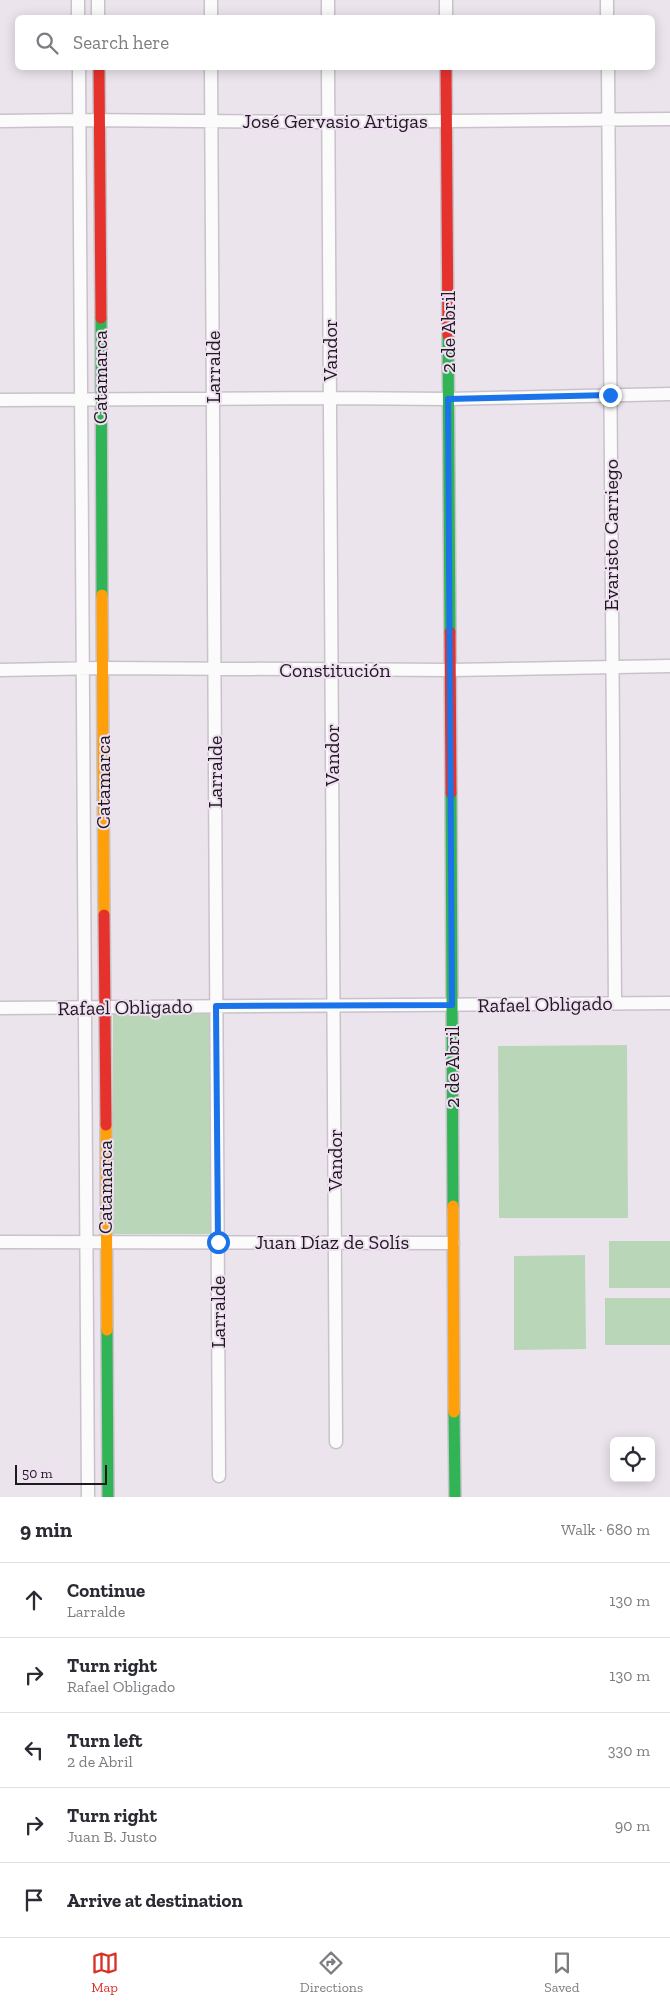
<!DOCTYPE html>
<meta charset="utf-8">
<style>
:root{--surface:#fff;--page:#f2f2f3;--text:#2b2b33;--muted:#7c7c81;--line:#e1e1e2;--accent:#d93025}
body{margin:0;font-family:"Zilla Slab",serif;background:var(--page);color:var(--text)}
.controls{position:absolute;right:15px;bottom:15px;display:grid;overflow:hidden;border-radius:8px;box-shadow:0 2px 12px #0003}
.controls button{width:45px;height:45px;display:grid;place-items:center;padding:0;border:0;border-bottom:1px solid var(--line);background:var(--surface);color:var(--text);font:25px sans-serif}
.scale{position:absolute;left:15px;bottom:12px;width:92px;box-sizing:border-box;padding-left:5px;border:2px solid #1f1a20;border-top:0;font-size:14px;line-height:18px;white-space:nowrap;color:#1f1a20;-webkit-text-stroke:4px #efe0f1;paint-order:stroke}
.stop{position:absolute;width:15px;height:15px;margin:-11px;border:4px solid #1a73e8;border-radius:50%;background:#fff}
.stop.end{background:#1a73e8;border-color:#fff;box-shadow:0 1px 5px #0008}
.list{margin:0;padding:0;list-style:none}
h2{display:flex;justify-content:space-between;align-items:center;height:65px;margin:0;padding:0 20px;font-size:21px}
h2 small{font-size:16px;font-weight:400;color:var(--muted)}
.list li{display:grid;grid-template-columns:32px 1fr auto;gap:15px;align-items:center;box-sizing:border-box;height:75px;padding:0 20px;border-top:1px solid var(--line)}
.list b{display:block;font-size:19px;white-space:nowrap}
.list p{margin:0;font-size:16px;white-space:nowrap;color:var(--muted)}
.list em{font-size:16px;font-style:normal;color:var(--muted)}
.icon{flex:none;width:28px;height:28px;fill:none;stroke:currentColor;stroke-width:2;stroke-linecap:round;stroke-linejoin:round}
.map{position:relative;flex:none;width:670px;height:1497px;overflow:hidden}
.search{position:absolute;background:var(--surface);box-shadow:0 2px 12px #0003;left:15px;right:15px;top:15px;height:55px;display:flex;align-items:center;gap:12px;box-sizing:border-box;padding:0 18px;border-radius:8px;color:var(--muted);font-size:19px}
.sheet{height:440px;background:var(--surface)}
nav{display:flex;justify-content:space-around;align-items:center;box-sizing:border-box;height:70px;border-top:1px solid var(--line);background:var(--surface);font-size:14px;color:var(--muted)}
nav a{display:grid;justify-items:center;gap:2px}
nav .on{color:var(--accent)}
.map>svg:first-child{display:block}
.green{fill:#bad6b9}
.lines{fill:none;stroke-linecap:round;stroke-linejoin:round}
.street-casing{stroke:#c8c2c9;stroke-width:15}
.fast-casing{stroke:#c8c2c9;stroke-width:14}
.slow-casing{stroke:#c8c2c9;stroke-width:14}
.jam-casing{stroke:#c8c2c9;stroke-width:14}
.street{stroke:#fcfbfc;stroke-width:12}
.fast{stroke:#30b455;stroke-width:11}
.slow{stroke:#ff9f0a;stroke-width:11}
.jam{stroke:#e5322d;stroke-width:11}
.route{stroke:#1a73e8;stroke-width:6}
.labels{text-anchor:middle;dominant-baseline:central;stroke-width:4;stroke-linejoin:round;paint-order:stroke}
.street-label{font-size:20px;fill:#1f1a20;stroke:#efe0f1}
</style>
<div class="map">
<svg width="670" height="1497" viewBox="0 0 670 1497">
<rect width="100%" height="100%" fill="#ece4ed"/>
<path class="green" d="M113 1009H211V1234H113Z
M627 1045 628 1218H499L498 1046Z
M609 1241H670V1288H609Z
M585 1255 586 1349 514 1350V1256Z
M605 1298H670V1345H605Z"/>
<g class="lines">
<g class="street-casing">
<path id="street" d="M78 0V18
M98 0V18
M211 0V18
M328 0V18
M446 0V18
M607 0V18
M79 68 88 1497
M211 68 219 1476
M328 68 336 1442
M608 68 615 1003
M0 121 79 120 328 122 670 119
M0 400 330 398 448 399 670 394
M0 670 102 668 450 670 670 666
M0 1008 670 1003
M0 1242 453 1243"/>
</g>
<g class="fast-casing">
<path id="fast" d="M101 318 102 595
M448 335 450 632
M451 793 453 1206
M107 1330 108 1497
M454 1412 455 1497"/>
</g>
<g class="slow-casing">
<path id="slow" d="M102 595 104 915
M106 1125 107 1330
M453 1206 454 1412"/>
</g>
<g class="jam-casing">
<path id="jam" d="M99 68 101 318
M446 68 448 335
M450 632 451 793
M104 915 106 1125"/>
</g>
<use href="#street" class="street"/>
<use href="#fast" class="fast"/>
<use href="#slow" class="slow"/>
<use href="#jam" class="jam"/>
</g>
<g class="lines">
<path class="route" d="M218 1242 216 1006 452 1005 448 399 610 395"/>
</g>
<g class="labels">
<g class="street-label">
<text x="335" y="121">José Gervasio Artigas</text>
<text transform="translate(448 332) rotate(-90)">2 de Abril</text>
<text transform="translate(330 350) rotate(-90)">Vandor</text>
<text transform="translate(213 367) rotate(-90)">Larralde</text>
<text transform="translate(100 377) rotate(-90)">Catamarca</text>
<text transform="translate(611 535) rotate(-90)">Evaristo Carriego</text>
<text x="335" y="670">Constitución</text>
<text transform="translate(332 755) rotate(-90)">Vandor</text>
<text transform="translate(215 772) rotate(-90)">Larralde</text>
<text transform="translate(103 782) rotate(-90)">Catamarca</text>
<text transform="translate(545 1004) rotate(-1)">Rafael Obligado</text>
<text transform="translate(125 1007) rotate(-1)">Rafael Obligado</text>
<text transform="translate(452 1067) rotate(-90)">2 de Abril</text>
<text transform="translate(335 1160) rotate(-90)">Vandor</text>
<text transform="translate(105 1187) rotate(-90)">Catamarca</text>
<text x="332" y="1242">Juan Díaz de Solís</text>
<text transform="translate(218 1312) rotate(-90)">Larralde</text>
</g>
</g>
</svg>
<div class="controls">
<button><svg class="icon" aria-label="locate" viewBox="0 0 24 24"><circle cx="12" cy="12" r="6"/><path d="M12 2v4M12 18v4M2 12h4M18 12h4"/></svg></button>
</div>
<div class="scale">50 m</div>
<div class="stop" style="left:218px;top:1242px"></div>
<div class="stop end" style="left:610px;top:395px"></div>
<div class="search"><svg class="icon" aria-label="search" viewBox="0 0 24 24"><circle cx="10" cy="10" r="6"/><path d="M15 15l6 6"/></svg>Search here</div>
</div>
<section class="sheet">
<h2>9 min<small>Walk · 680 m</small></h2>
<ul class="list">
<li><svg class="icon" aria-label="ahead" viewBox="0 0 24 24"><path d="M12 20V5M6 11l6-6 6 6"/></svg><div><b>Continue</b><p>Larralde</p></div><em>130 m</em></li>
<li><svg class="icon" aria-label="right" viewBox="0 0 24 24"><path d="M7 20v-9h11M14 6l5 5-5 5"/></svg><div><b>Turn right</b><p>Rafael Obligado</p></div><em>130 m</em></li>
<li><svg class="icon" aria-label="left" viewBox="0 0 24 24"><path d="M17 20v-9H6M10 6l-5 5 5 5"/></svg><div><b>Turn left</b><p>2 de Abril</p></div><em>330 m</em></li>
<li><svg class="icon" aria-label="right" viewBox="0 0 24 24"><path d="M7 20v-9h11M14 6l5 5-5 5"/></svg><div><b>Turn right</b><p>Juan B. Justo</p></div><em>90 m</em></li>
<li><svg class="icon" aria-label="arrive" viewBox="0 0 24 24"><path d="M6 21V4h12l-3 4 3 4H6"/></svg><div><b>Arrive at destination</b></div></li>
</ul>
</section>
<nav>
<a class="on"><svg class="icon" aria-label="map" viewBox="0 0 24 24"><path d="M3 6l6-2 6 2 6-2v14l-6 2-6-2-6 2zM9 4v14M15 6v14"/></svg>Map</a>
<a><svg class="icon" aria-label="directions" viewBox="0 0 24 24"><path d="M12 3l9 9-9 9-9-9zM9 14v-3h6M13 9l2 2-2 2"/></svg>Directions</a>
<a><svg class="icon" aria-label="saved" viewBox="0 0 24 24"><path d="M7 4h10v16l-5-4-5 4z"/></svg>Saved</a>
</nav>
